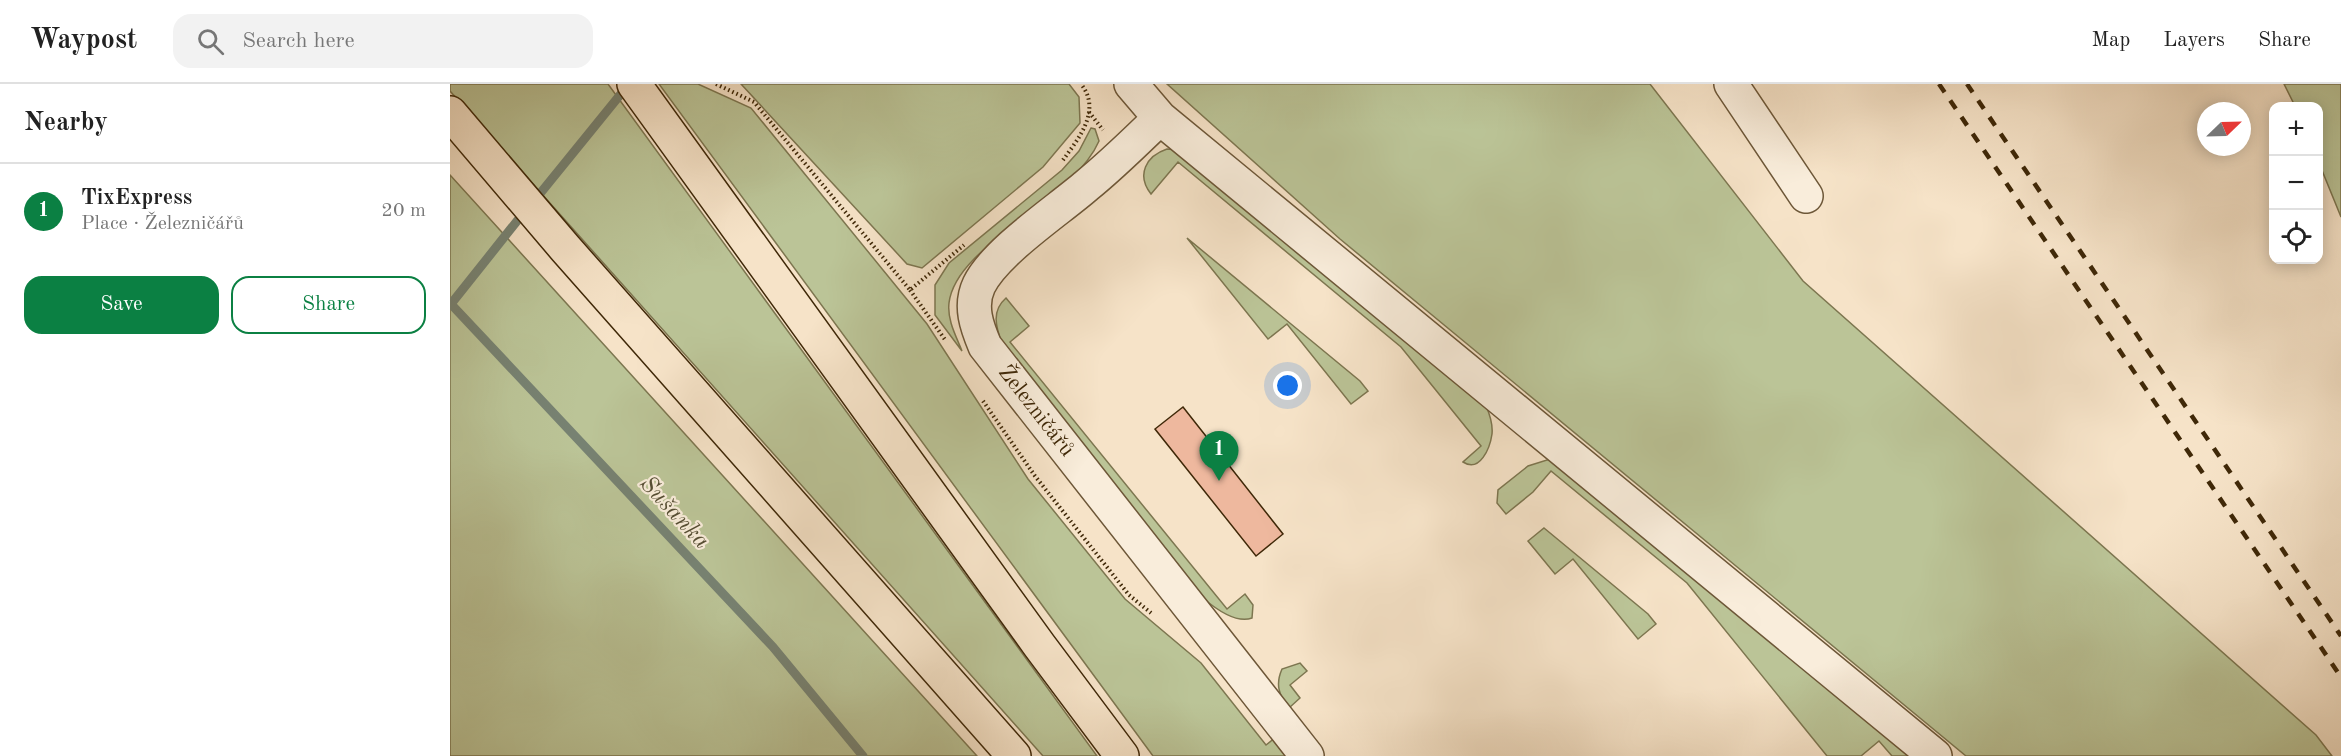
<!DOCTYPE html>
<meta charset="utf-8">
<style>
:root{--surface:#fff;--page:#f2f2f2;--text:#222;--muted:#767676;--line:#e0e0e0;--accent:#0b8043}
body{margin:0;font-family:"Old Standard TT",serif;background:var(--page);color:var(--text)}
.controls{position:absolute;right:18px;top:18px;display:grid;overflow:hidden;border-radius:12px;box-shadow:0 3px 15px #0003}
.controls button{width:54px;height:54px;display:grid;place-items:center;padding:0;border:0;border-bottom:2px solid var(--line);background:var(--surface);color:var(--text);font:30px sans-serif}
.compass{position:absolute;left:1747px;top:18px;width:54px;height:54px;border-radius:50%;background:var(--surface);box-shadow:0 3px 15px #0003;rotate:67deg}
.you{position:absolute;left:838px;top:302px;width:21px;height:21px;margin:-15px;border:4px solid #fff;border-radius:50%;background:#1a73e8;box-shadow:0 0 0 9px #1a73e833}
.badge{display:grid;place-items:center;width:39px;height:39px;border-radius:50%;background:var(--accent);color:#fff;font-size:20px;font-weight:700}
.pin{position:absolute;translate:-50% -50px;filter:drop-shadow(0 2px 3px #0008)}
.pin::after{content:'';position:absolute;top:32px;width:21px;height:18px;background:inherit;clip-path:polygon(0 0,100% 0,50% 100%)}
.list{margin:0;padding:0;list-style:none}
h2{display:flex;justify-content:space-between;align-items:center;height:78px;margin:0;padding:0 24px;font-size:26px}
h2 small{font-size:20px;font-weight:400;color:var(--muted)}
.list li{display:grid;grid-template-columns:39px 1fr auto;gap:18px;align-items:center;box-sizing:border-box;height:96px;padding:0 24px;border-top:2px solid var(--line)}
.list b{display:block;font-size:22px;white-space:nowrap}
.list p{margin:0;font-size:20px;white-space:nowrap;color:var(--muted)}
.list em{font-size:20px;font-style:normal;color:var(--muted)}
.actions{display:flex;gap:12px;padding:18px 24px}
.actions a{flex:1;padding:14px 0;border:2px solid var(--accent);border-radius:18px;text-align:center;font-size:21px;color:var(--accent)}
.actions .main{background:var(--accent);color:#fff}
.icon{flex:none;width:33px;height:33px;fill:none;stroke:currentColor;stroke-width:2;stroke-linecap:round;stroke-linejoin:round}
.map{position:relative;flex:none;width:1891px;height:672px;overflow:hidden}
header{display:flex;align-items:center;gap:36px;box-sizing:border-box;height:84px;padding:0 30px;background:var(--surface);border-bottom:2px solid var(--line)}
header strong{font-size:28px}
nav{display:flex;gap:33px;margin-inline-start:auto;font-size:21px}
.search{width:420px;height:54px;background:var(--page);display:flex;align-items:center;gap:15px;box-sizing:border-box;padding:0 21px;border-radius:18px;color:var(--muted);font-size:22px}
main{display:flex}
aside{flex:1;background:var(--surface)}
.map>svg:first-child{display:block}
.green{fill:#bbc497;stroke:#7d7650;stroke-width:1.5}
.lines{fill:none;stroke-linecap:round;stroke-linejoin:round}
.stream{stroke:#778272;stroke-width:9}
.building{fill:#eeb89e;stroke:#3f2808;stroke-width:1.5}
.minor-casing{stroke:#6d5738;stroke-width:36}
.major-casing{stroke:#3f2808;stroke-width:36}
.path{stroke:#3f2808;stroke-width:4;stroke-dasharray:1.5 3;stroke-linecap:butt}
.minor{stroke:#f9eddb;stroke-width:33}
.major{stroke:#f6e3c8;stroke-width:33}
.rail{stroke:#3f2808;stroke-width:4.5;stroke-dasharray:10 10;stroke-linecap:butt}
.labels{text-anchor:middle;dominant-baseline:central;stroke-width:4.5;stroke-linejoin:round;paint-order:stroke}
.street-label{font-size:22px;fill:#3f2808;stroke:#f9eddb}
.water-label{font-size:24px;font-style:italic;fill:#564e34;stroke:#f9eddb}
</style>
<header>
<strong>Waypost</strong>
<div class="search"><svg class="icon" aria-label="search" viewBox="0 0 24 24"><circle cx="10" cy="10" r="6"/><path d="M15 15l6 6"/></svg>Search here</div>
<nav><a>Map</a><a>Layers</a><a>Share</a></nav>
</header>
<main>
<aside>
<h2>Nearby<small></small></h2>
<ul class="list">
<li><span class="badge">1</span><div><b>TixExpress</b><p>Place · Železničářů</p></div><em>20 m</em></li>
</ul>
<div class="actions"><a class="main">Save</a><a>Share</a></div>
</aside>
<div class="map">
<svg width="1891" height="672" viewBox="0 0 1891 672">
<rect width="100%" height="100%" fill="#f6e3c8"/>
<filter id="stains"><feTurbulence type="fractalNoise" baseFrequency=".00333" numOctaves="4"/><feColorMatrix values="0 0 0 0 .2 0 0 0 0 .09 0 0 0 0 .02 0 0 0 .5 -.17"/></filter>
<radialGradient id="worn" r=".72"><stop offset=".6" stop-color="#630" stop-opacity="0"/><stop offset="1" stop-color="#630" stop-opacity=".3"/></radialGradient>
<path class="green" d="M0 0H158L647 672H593L0 7Z
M209 0H248L301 24 477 240 578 395 675 515 751 579 816 661 826 653 842 672H703Z
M291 0H619L629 13 630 39 593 83 472 184 457 180Z
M717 0H1200L1353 197 1866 651 1882 672H1516L890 155Z
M1834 0H1891V133L1869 79 1868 22H1845Z
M641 44 645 45 649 57C623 118 506 160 499 219 497 236 506 252 512 267L485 231V201L499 179 612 86 629 67Z
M717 65 729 66 1036 322C1040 331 1043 340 1042 350 1040 364 1030 389 1013 378L1031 362 951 263 728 78 701 110C686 91 696 72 717 65Z
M0 91 527 672H0Z
M737 154 910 297 918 307 901 320 837 240 818 255Z
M556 214 579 242 560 258 777 525 795 510 803 521 802 534C786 540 766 525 754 515L552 260C546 243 541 227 556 214Z
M1100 375 1459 672H1442L1429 657 1411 672H1377L1237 499 1101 387 1083 408 1056 430 1047 419 1048 406 1078 382Z
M1094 444 1198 530 1206 540 1188 555 1123 475 1105 490 1078 457Z
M850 579 857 587 840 601 850 614 839 624C829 611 825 601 832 585Z"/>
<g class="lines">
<path class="stream" d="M84 117 179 0
M0 219 323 563 413 672
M1 220 75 127"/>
</g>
<path class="building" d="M733 323 833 450 806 472 705 345Z"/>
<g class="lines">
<g class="minor-casing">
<path id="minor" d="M681 0 710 34C686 57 662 81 636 102 607 127 545 168 529 201 519 222 527 243 535 262L857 672
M1281 0 1356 112
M710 34 1485 672"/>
</g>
<g class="major-casing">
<path id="major" d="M184 0 589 561 672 672
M0 29 115 164 564 672"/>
</g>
<path class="path" d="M266 0 304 18 460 206 514 161
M639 28 653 46
M613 76C629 54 652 26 631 0
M460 206 496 257
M533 317 585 392 679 511 701 529"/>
<use href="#minor" class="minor"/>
<use href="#major" class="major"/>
<path class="rail" d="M1489 0 1891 593
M1517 0 1891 552"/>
</g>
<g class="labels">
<g class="street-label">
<text transform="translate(586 327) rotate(52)">Železničářů</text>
</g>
<g class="water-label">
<text transform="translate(224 429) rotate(47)">Sušanka</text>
</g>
</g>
<rect width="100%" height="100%" filter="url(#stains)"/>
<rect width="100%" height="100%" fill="url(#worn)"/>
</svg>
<div class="controls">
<button>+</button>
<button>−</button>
<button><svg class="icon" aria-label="locate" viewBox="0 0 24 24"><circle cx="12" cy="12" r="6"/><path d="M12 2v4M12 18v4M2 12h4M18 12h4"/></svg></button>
</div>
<svg class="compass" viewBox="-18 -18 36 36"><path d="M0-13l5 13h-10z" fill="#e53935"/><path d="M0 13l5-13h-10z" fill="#767676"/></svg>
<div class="you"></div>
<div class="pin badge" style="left:769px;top:397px">1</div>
</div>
</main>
